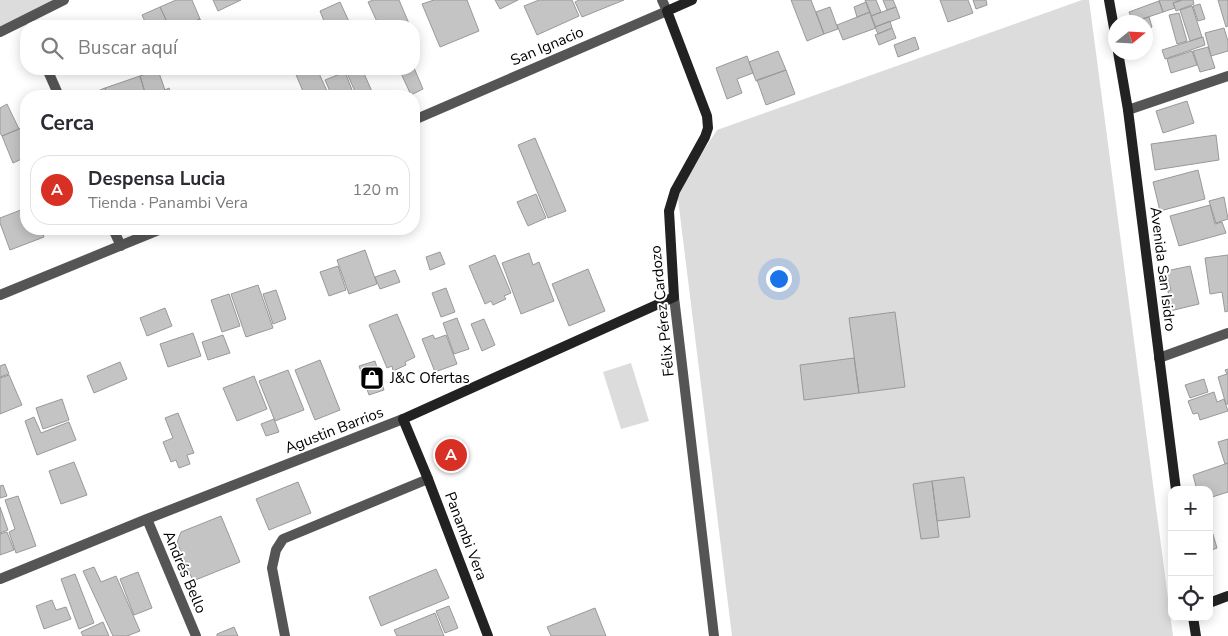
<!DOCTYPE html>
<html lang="es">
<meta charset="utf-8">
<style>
:root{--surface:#fff;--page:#f2f2f3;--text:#2b2b33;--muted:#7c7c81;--line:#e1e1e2;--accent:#d93025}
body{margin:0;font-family:"Nunito Sans",sans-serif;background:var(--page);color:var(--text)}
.controls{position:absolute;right:15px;bottom:15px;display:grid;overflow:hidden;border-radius:10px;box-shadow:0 2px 12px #0003}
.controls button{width:45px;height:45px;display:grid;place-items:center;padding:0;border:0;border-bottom:1px solid var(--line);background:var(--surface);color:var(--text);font:25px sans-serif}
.compass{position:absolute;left:1108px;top:15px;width:45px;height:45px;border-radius:50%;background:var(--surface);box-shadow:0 2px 12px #0003;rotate:72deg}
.you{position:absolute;left:778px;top:278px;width:18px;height:18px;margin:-12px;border:4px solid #fff;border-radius:50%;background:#1a73e8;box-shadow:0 0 0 8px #1a73e833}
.badge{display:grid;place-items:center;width:32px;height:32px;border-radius:50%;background:var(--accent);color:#fff;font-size:16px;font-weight:700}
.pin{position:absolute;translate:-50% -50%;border:2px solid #fff;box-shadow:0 1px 5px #0006}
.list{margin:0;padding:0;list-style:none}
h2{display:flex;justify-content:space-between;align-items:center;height:65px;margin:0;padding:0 20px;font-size:21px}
h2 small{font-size:16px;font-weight:400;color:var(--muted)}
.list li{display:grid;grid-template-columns:32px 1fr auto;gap:15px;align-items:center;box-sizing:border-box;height:70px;margin:0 10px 10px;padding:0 10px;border:1px solid var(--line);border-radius:20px}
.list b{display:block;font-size:19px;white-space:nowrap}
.list p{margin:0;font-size:16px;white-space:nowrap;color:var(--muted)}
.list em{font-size:16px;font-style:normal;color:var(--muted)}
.icon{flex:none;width:28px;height:28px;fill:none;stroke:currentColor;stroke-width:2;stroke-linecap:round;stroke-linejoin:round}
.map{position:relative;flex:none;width:1228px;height:636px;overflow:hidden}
.search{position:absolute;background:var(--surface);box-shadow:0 2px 12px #0003;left:20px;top:20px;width:400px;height:55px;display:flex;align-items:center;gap:12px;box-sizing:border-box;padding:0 18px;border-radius:20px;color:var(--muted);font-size:19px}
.panel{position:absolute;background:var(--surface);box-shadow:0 2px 12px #0003;left:20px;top:90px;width:400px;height:145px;border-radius:20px}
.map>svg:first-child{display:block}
.green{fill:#dcdcdc}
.building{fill:#c4c4c4;stroke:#999}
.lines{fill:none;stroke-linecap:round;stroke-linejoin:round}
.lane{stroke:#555;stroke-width:10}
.street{stroke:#555;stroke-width:10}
.secondary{stroke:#222;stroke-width:10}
.labels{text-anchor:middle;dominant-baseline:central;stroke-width:4;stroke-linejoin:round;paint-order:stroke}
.street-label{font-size:15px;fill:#000;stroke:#fff}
.poi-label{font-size:15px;fill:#000;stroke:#fff;text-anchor:start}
</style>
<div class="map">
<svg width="1228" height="636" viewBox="0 0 1228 636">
<rect width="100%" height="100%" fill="#fff"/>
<path class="green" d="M0 0H52L44 14 29 24 0 36Z
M1082 0H1089L1173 636H732L677 191 717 130Z
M631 363 649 421 621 429 603 372Z"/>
<path class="building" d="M176 0H192L200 19 183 26H169L160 7Z
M213 0H241L218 11Z
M373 0H399L410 26H379L368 2Z
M434 0H467L479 31 440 47 422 4Z
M495 0H518L500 9Z
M539 0H572L579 16 537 35 524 6Z
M579 0H624L582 17 575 2Z
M791 0H811L824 34 807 41Z
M865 0H876L881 12 871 16Z
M883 0H893L896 7 887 10Z
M940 0H968L973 13 948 22Z
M973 0H986L987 5 976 9Z
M1159 0H1181L1173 3 1175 8 1163 12Z
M1183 0H1193L1194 4 1176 11 1173 3Z
M1218 0H1228V26L1226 27Z
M1159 1 1163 12 1133 22 1129 12Z
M340 2 351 26H326L320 11Z
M866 2 870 12 857 17 854 7Z
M1200 4 1205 19 1198 21 1193 6Z
M1192 6 1202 37 1190 41 1180 10Z
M160 7 166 20 151 26H147L142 15Z
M830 7 838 29 824 34 816 12Z
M896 7 900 18 875 27 871 16Z
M870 12 876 28 843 40 837 25Z
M1179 13 1187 41 1177 44 1169 15Z
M1149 17 1152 27 1146 29V22H1133Z
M200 19 203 26H186L185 25Z
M890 21 892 28 878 34 875 27Z
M892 28 896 38 879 45 875 35Z
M1224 28 1228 41V51L1211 56 1205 33Z
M915 37 919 49 898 57 894 45Z
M1203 37 1205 45 1165 59 1162 50Z
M1208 47 1215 68 1200 72 1193 51Z
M778 51 786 70 756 81 749 62Z
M1192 51 1197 65 1171 73 1167 59Z
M747 56 753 73 737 79 742 93 727 99 716 68Z
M414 68 423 89 411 95 399 69Z
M296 69H317L327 91 314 96H305L294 70Z
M327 69H344L330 75Z
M352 69H362L374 96H357L346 71Z
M158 70 165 90 146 96 140 76Z
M786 70 795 94 766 105 757 80Z
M345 72 352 90 337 96H332L325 80Z
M140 76 146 96H108L105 88Z
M105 88 108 96H90V94Z
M169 88 172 96H143L165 90Z
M1187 101 1194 123 1163 133 1156 111Z
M7 104 19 129 2 136 0 133V108Z
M26 126V157L13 163 2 136Z
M1216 135 1219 160 1155 170 1151 144Z
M535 138 566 211 548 218 518 145Z
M1198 170 1205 199 1160 211 1153 182Z
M536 194 546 218 528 226 517 202Z
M1224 197 1228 219 1216 223 1209 201Z
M1210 205 1215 224 1222 222 1226 233 1179 246 1170 216Z
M26 208V229H41L44 237 10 250 0 223V218Z
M365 250 377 284 349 294 337 260Z
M440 252 445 264 430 270 426 257Z
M529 253 533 265 539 262 554 301 521 314 502 263Z
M495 255 511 293 504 296 506 299 493 305 491 301 485 304 469 266Z
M1228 255V311L1225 312 1222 292 1210 294 1205 258Z
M338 266 346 290 329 296 320 272Z
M1190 266 1199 304 1170 311 1168 291 1171 290 1166 271Z
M588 269 605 311 569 326 552 284Z
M395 270 400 282 380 289 375 277Z
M258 285 273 328 246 337 231 294Z
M446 288 455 312 441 317 432 293Z
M276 290 286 319 273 324 263 294Z
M229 294 240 326 222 332 211 300Z
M165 308 172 326 147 336 140 318Z
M895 312 905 387 859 393 849 318Z
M397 314 415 357 405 362 406 365 393 371 392 366 387 368 369 325Z
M457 318 469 349 454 354 443 323Z
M484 319 495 345 482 351 471 324Z
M193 333 201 356 168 367 160 344Z
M223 335 230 353 208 360 202 342Z
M433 335 435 339 446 335 457 364 435 372 422 339Z
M854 358 859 393 804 400 800 365Z
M320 360 340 410 315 420 295 370Z
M375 361 384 390 369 395 359 366Z
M120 362 127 379 94 393 87 376Z
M5 364 9 374 0 377V366Z
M1228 369V404H1226L1218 377 1227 374 1225 370Z
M288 370 304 410 275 421 259 381Z
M9 375 22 405 0 414V378Z
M254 376 267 409 237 421 223 388Z
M1204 379 1208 392 1190 398 1185 385Z
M1214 392 1217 402 1224 399 1228 411 1200 420 1198 413 1193 414 1188 401Z
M62 399 69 420 43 429 36 408Z
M178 413 194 453 187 455 190 464 179 468 176 460 171 462 163 442 173 438 165 418Z
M34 417 41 433 69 422 76 440 37 455 25 421Z
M274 419 279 432 266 436 261 424Z
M1228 439V463L1225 464 1218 442Z
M460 444 465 458 442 465 437 451Z
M74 462 87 495 61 504 49 471Z
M1228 463V492L1209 498V490H1197L1193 475Z
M964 477 970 517 937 521 932 481Z
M932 481 939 537 921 539 913 484Z
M298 482 311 513 269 530 256 499Z
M3 485 7 496 0 498V486Z
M18 496 36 546 16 553 9 532 15 529 5 500Z
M0 507 8 530 0 533Z
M221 516 240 562 193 581 177 542 181 532Z
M1209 521 1217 548 1209 551Z
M7 532 14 550 0 555V534Z
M94 567 101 582 116 576 140 631 127 636H113L83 571Z
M436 569 449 598 381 626 369 597Z
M138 572 152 608 134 615 120 579Z
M75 574 94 623 79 629 61 579Z
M52 600 56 610 66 607 71 619 44 629 36 606Z
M449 606 458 628 445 633 436 611Z
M595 608 606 636H551L547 627Z
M435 613 444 636H397L394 630Z
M103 622 109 636H83L81 632Z
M234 627 238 636H217V634Z"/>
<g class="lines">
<path class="lane" d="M285 636 272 568 276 550 283 539 428 479"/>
<path class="street" d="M0 32 64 0
M47 69 59 96
M1128 110 1228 76
M414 120 667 11 662 0
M113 229 121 246
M0 295 161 229
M674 297 714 636
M1159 358 1228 333
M147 519 196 636
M0 579 147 519 403 419"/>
<path class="secondary" d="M1109 0 1116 39
M1118 52 1128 110 1176 490
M1209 603 1228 596
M1193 617 1196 636
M488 636 428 479 403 419 674 297 669 211 675 191 705 137 708 128 707 116 667 11 692 0"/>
</g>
<defs>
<g id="shop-square" transform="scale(1.25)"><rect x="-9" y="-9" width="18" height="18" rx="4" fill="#000" stroke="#fff"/><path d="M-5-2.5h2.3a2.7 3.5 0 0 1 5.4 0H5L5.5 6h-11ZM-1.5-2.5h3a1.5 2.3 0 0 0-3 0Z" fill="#fff"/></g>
</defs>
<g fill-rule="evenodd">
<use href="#shop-square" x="372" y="378"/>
</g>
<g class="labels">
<g class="street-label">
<text transform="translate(547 46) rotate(-23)">San Ignacio</text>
<text transform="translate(1163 269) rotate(83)">Avenida San Isidro</text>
<text transform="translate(662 311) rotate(-96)">Félix Pérez Cardozo</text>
<text transform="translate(334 430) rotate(-21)">Agustin Barrios</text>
<text transform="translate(466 536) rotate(69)">Panambi Vera</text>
<text transform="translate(185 572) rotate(67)">Andrés Bello</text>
</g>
<g class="poi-label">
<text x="390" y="378">J&amp;C Ofertas</text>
</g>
</g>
</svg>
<div class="controls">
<button>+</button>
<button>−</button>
<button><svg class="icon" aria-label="locate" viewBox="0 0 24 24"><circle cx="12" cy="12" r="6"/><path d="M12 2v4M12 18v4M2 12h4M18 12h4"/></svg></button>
</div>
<svg class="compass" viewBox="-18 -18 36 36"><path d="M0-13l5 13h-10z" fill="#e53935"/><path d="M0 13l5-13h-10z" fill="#7c7c81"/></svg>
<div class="you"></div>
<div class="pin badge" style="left:451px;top:455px">A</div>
<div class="search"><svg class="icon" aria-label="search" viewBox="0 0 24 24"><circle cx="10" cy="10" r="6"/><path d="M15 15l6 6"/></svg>Buscar aquí</div>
<section class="panel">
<h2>Cerca<small></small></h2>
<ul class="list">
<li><span class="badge">A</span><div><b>Despensa Lucia</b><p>Tienda · Panambi Vera</p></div><em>120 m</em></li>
</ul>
</section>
</div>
